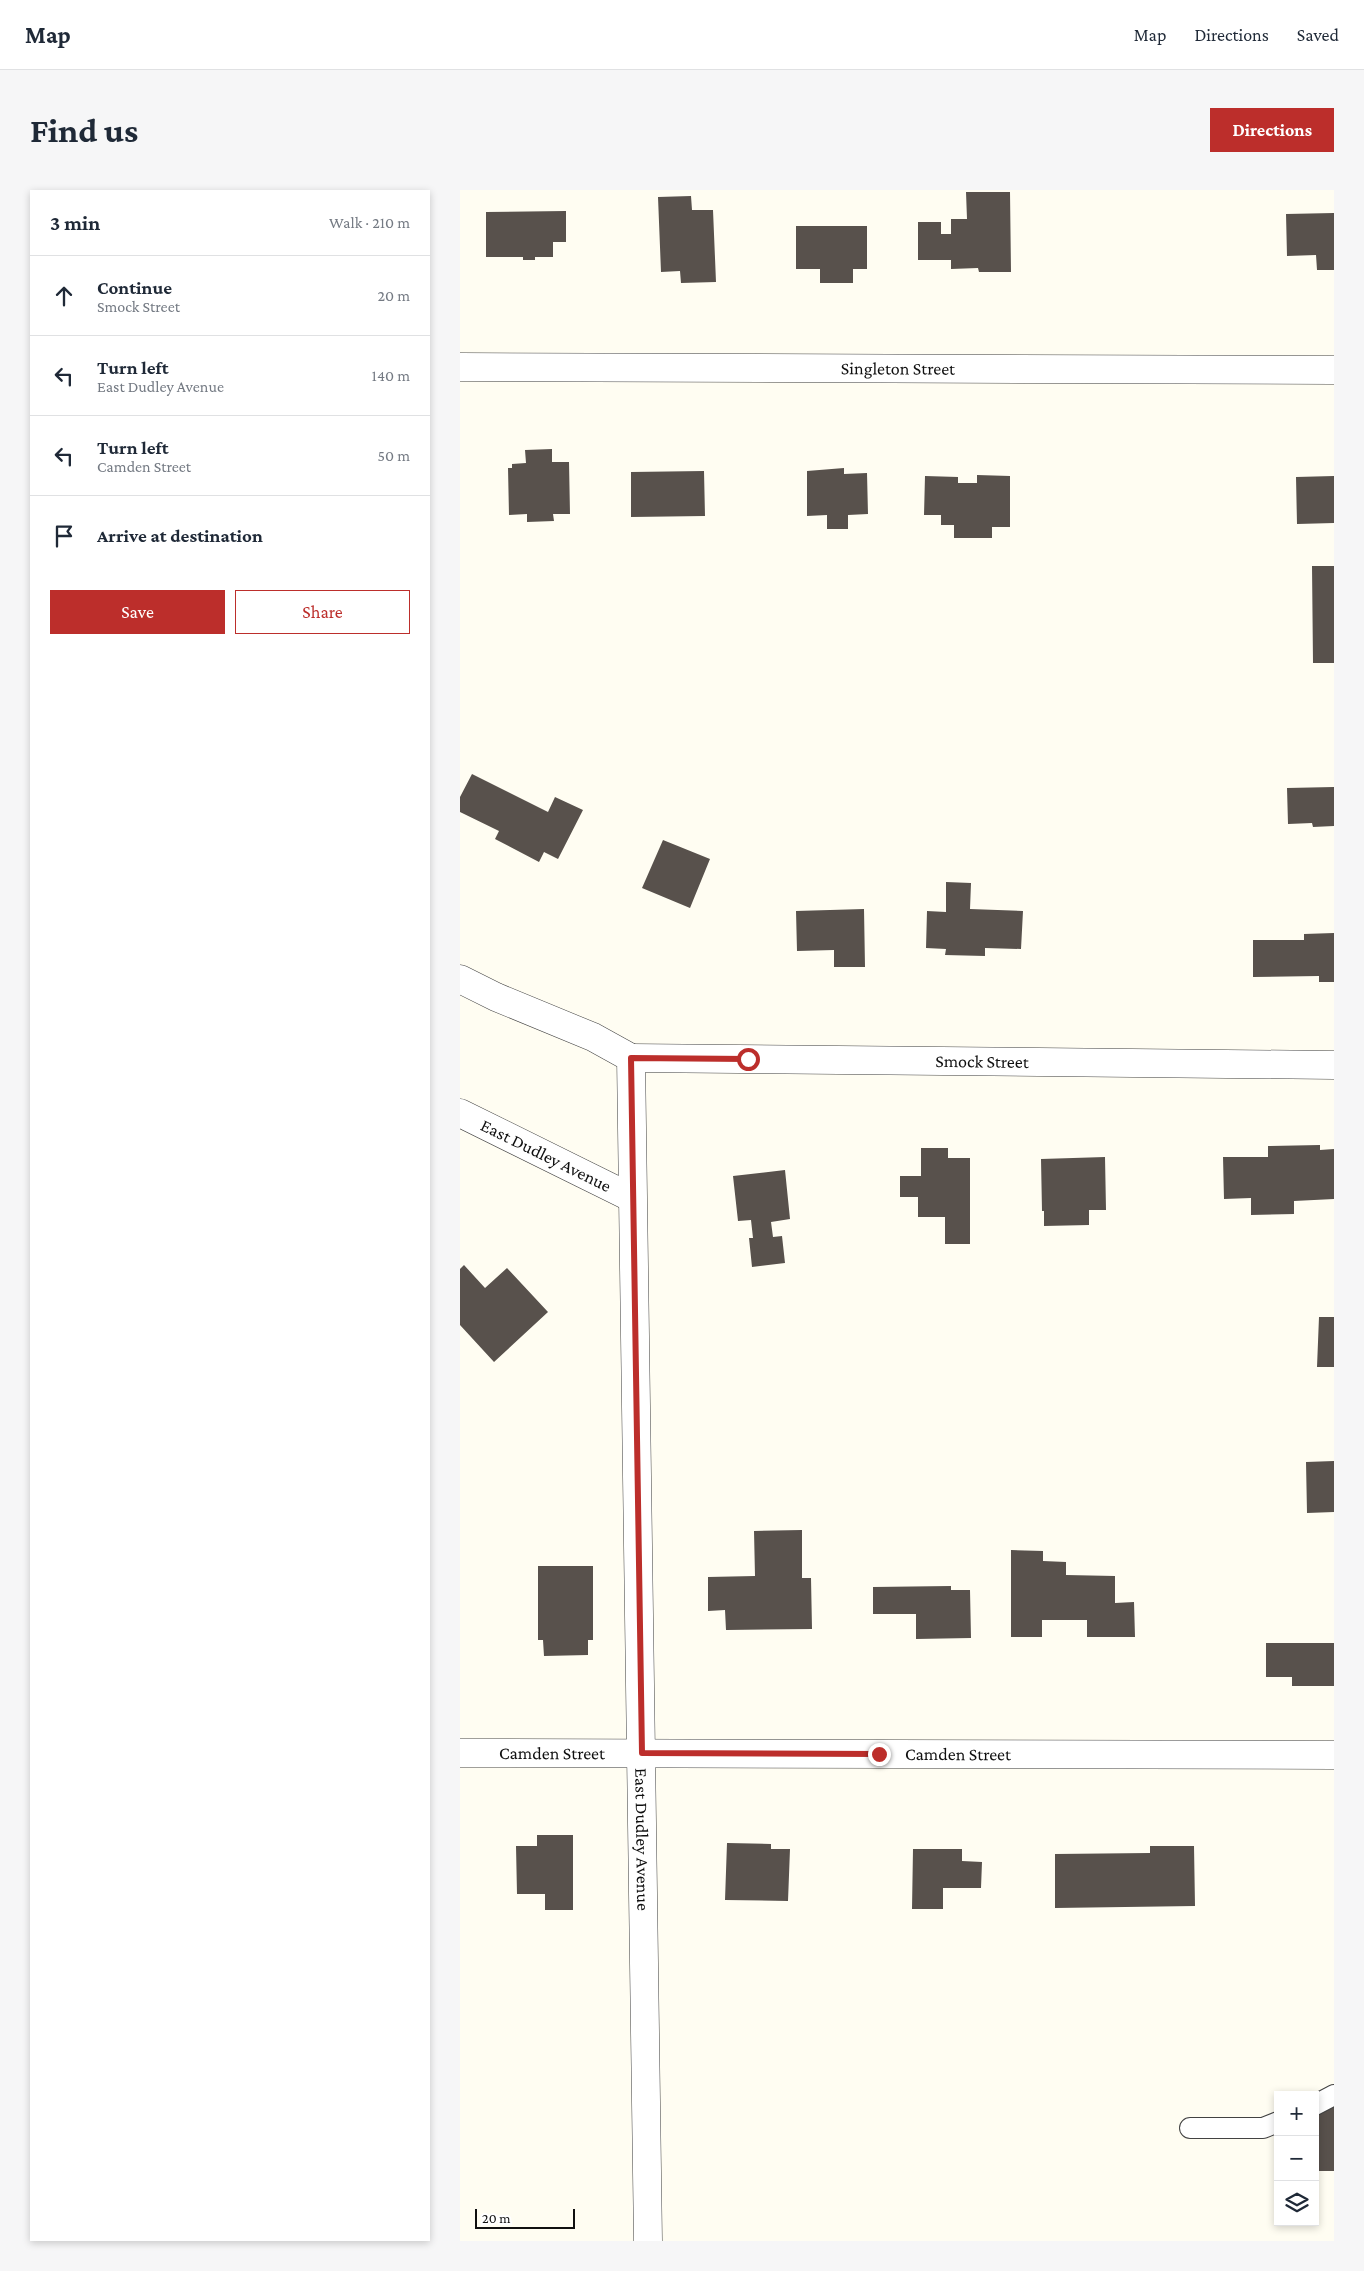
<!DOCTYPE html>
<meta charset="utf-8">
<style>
:root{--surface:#fff;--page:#f6f6f7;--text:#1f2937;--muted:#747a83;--line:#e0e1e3;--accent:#bc2e2b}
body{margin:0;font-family:"Crimson Pro",serif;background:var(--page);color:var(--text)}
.controls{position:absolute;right:15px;bottom:15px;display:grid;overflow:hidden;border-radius:0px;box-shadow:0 2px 8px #0003}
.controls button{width:45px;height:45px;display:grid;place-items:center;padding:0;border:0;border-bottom:1px solid var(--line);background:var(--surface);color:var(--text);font:25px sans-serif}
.scale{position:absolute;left:15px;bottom:12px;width:100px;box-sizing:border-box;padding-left:5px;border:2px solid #101010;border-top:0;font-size:14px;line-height:18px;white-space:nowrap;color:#101010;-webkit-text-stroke:4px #fff;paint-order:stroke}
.stop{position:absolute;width:15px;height:15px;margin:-11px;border:4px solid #bc2e2b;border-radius:50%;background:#fff}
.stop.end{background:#bc2e2b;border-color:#fff;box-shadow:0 1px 5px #0008}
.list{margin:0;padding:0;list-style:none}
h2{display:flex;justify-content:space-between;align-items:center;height:65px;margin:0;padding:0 20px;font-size:21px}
h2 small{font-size:16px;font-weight:400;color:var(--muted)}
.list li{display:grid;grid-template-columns:32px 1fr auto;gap:15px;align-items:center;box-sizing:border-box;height:80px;padding:0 20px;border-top:1px solid var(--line)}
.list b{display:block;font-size:19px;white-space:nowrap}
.list p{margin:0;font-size:16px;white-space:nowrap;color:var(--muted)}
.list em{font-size:16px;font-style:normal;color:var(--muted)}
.actions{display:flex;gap:10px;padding:15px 20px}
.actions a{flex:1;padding:11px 0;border:1px solid var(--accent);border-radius:0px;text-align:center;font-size:18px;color:var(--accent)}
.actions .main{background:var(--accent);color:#fff}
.icon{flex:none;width:28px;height:28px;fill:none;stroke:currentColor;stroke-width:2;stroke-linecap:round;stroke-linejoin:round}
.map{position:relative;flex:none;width:874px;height:2051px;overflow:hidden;border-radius:0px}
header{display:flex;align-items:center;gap:30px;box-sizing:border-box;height:70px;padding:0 25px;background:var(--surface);border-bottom:1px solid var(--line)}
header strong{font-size:24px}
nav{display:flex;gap:28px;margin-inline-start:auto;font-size:18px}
.intro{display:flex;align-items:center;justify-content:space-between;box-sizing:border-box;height:120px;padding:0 30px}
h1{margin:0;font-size:35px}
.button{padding:12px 22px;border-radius:0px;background:var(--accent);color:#fff;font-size:18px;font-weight:700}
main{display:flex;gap:30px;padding:0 30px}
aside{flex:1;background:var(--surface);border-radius:0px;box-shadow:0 2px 8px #0003}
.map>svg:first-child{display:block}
.building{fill:#58514c}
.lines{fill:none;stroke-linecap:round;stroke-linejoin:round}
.service-casing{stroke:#434343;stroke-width:22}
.minor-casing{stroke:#434343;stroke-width:29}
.service{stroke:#fff;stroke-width:20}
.minor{stroke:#fff;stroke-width:28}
.route{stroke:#bc2e2b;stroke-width:6}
.labels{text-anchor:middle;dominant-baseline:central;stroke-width:5;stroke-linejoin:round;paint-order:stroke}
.street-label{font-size:18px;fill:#101010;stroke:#fff}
</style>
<header>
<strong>Map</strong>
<nav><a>Map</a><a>Directions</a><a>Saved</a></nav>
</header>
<div class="intro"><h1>Find us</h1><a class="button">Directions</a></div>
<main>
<aside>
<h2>3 min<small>Walk · 210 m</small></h2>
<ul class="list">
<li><svg class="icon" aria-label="ahead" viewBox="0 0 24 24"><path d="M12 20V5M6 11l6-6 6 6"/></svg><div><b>Continue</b><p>Smock Street</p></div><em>20 m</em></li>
<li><svg class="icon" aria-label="left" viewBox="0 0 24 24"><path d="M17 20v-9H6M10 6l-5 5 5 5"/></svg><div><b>Turn left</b><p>East Dudley Avenue</p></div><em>140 m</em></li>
<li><svg class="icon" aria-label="left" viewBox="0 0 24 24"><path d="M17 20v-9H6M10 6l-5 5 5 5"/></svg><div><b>Turn left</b><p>Camden Street</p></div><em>50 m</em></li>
<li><svg class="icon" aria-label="arrive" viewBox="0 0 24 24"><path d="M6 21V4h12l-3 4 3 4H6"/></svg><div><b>Arrive at destination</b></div></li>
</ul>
<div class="actions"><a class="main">Save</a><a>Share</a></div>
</aside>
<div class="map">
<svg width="874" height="2051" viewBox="0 0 874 2051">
<rect width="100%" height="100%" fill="#fffdf2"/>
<path class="building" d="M506 2H550L551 82H519L518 78 491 79V70H458V32H481V44H491V29H507Z
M231 6 232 20H253L256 92 221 93 220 81 201 82 198 7Z
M106 21V52H93V67H75V70H63V67H26V22Z
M874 23V80H857L856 65 827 66 826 24Z
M336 36H407V79H393V93H360V79H336Z
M92 259V272H109L110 324H93L94 331 67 332V324L49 325 48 278H52V274L66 273 65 260Z
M384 278V284L407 283 408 324 388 325V339H367V325L347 326V281Z
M244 281 245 326 171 327V282Z
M517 285 550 286V337H532V348H494V335H481V325H464L465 286 498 287V293H517Z
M874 286V333L837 334 836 287Z
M852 376H874V473H853Z
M12 584 88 622 95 607 123 620 98 669 84 662 79 672 35 649 39 641 0 622V607Z
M874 597V636L853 637 852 633 828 634 827 598Z
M203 650 250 669 230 718 182 698Z
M486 692 511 693 510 719 563 721 561 759 525 758V766L485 765 486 759 466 758 467 721 486 722Z
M404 719 405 777H374V760L337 761 336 721Z
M874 743V792H859V786L793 787V750H844V744Z
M860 955V960L874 959V1009L834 1011V1024L791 1025V1008L764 1009 763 967H808V956Z
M461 958H488V968H510V1054H485V1027H458V1007H440V986H461Z
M645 967 646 1020H629V1035L584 1036V1021H582L581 969Z
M325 980 330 1029 311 1032 313 1047 322 1046 325 1073 292 1077 289 1048H293L291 1030 278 1031 273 986Z
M4 1075 25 1098 47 1078 88 1122 34 1172 0 1135V1079Z
M859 1127H874V1177H857Z
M874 1271V1322L847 1323 846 1272Z
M342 1340V1388H351L352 1439 266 1440 265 1420 248 1421V1387L295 1386 294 1341Z
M551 1360 583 1361V1371L606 1372V1385L655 1386V1413L674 1412 675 1447H627V1430H582V1447H551Z
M78 1376H133V1450H128V1465L84 1466 83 1450H78Z
M491 1396V1400H510L511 1448 456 1449V1424H413V1397Z
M806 1453H874V1496H832V1487H806Z
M77 1645H113V1720H85V1704H57L56 1656H77Z
M267 1653 311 1654V1659H330L328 1711 265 1710Z
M690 1656H734L735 1716 595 1718V1664L690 1663Z
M453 1659H502V1671L522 1672 521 1698H483V1719H452Z
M859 1915H874V1981H859Z"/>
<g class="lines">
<g class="service-casing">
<path id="service" d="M855 1915 874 1905
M730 1938H803L818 1932"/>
</g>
<g class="minor-casing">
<g id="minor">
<path id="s1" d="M0 177 874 180"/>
<path id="s2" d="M0 789 36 807 133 847 171 868 188 2051"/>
<path id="s3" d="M171 868 874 875"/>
<path id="s4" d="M0 923 172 1008"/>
<path id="s5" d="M0 1563 874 1565"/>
</g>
</g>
<use href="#service" class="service"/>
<use href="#minor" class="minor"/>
</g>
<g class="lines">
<path class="route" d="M288 869 171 868 182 1563 419 1564"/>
</g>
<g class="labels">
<g class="street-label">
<text stroke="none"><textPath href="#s1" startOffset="438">Singleton Street</textPath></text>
<text stroke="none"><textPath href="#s3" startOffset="351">Smock Street</textPath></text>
<text stroke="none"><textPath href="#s4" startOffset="96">East Dudley Avenue</textPath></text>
<text stroke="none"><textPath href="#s5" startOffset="92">Camden Street</textPath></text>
<text stroke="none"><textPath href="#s5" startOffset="498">Camden Street</textPath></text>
<text stroke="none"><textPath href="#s2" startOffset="970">East Dudley Avenue</textPath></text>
</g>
</g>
</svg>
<div class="controls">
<button>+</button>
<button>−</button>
<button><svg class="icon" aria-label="layers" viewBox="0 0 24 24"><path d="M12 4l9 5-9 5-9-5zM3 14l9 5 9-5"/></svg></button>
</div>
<div class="scale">20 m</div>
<div class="stop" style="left:288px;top:869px"></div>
<div class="stop end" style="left:419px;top:1564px"></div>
</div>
</main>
